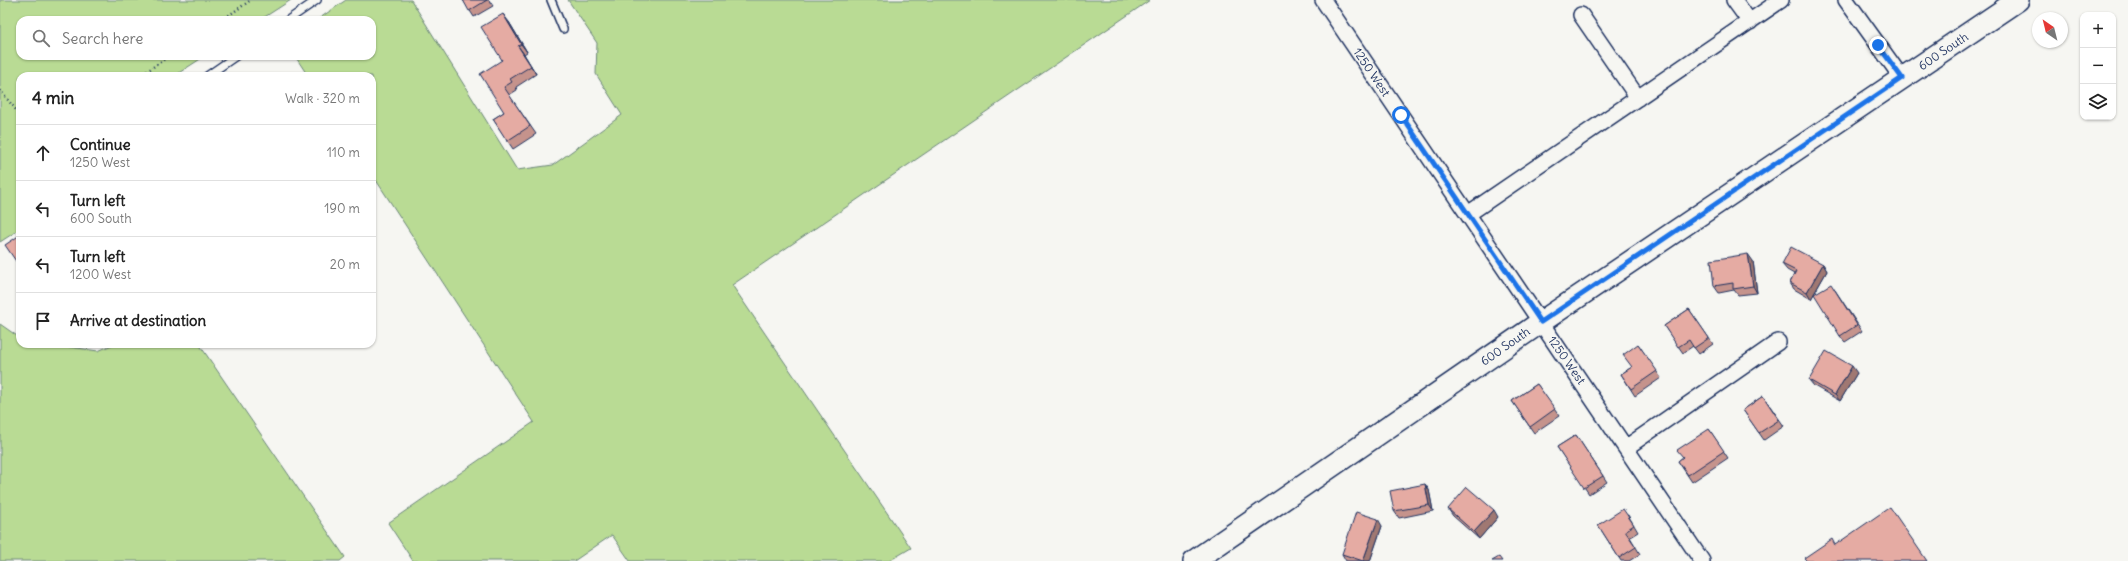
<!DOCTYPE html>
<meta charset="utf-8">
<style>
:root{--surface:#fff;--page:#f6f6f6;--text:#222;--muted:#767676;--line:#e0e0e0}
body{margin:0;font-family:Delius,sans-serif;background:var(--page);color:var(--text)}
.controls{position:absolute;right:12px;top:12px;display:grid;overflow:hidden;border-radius:8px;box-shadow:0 1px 3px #0004}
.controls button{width:36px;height:36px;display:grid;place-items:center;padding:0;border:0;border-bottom:1px solid var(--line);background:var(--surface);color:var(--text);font:20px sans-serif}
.compass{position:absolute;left:2032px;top:12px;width:36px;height:36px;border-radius:50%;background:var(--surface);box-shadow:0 1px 3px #0004;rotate:325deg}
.stop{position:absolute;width:12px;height:12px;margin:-9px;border:3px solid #1a73e8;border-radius:50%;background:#fff}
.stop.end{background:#1a73e8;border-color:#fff;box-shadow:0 1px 4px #0008}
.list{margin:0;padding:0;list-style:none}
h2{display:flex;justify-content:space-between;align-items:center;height:52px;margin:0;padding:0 16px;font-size:17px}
h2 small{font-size:13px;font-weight:400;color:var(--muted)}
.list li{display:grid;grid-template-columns:26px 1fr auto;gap:12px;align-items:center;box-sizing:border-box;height:56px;padding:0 16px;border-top:1px solid var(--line)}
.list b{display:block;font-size:15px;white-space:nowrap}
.list p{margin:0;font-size:13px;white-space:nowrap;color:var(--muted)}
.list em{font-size:13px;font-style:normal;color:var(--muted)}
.icon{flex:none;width:22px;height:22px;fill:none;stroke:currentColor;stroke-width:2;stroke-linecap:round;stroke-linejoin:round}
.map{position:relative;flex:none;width:2128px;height:561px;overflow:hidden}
.search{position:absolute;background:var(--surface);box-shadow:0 1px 3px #0004;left:16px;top:16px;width:360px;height:44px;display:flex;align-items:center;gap:10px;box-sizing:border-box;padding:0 14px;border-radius:12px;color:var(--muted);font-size:15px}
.panel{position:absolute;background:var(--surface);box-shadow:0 1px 3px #0004;left:16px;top:72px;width:360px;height:276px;border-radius:12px}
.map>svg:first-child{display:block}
.green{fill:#b9db94;stroke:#6a8579}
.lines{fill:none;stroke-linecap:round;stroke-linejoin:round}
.service-casing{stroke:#1b2f5e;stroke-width:10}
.minor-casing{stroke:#1b2f5e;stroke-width:18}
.secondary-casing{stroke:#1b2f5e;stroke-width:24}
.path{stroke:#1b2f5e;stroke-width:2.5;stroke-dasharray:1 3;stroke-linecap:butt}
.service{stroke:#f6f6f2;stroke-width:7}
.minor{stroke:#f6f6f2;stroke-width:15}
.secondary{stroke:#f6f6f2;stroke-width:21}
.wall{fill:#c5938c;stroke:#1b2f5e}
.shaded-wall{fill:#a07872;stroke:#1b2f5e}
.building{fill:#e5aba3;stroke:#1b2f5e}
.route{stroke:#1a73e8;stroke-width:5}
.labels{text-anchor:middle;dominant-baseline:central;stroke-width:3;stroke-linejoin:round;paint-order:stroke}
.street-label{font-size:12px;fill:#1b2f5e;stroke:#f6f6f2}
</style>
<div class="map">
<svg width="2128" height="561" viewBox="0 0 2128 561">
<rect width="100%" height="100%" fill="#f6f6f2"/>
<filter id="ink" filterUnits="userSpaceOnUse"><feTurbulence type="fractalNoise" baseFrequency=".025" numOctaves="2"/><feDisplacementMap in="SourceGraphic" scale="8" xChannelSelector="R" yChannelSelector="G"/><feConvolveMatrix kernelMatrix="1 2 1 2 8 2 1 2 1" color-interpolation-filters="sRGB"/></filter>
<g filter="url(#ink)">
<path class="green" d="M0 0H291L260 20H20V56H205L174 76H20V229L0 242Z
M346 0H411L517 170 553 165 622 115 596 74 597 43 568 0H1150L732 285 911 548 889 561H630L612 535 574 561H413L388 523 534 422 372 174V76H308L295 56H372V20H317Z
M0 324 20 338V344H49L98 351 114 344H199L345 557 340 561H0Z"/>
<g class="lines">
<g class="service-casing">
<path id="service" d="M551 0 563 29
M288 20 317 0
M207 76 236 56"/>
</g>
<g class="minor-casing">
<path id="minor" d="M1323 0 1702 561
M1734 0 1750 22
M1846 0 1902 78
M1581 15 1638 98
M1468 214 1781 0
M1627 447 1778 342"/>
</g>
<g class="secondary-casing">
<path id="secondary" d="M1194 561 1541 322 2018 0"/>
</g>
<path class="path" d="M222 20 251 0
M140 76 169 56
M0 90 20 115"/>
<use href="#service" class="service"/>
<use href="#minor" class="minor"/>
<use href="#secondary" class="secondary"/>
</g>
<path class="wall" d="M463 0H489L493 6 474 17Z
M509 22 527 52 524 54 536 74 516 87 517 90 509 95 536 134 513 149 493 119 504 112 502 60Z
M1753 261 1757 293 1738 295 1734 290 1719 293 1714 286Z
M1782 264H1823L1827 271 1811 299 1794 289 1790 283 1794 274 1787 270Z
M1835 290 1862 331 1845 342 1840 336Z
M1689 309 1713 344 1699 354 1693 346 1683 353 1664 326Z
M1638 344 1661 378 1635 396 1621 374 1632 367Z
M1857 373 1840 401 1814 386 1809 380Z
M1537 384 1559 416 1534 433 1512 401Z
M1763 396 1784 426 1764 440 1743 410Z
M1709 429 1728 458 1692 482 1678 461 1683 457Z
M1576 435 1607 482 1589 494 1557 447Z
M1425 484 1429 490 1433 511 1399 518 1394 511Z
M1448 509 1498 517 1479 539 1453 516Z
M1628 515 1638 532 1630 537 1640 554 1629 561H1621L1598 525Z
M1382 526 1370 561H1346L1342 554Z"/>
<path class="shaded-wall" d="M503 14 509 22 527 52 521 44Z
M518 46 524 54 536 74 531 66Z
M1748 254 1753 261 1757 293 1753 286Z
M1823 264 1827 271 1811 299 1807 292Z
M1852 366 1857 373 1840 401 1835 395Z
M1425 484 1429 490 1433 511 1429 505Z
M1494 510 1498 517 1479 539 1474 532Z
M1378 519 1382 526 1370 561H1363Z"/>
<path class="building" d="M463 0H487L469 11Z
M503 14 521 44 518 46 531 66 510 79 512 82 504 87 530 126 507 141 493 119 504 112 480 74 502 60 481 27Z
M20 235V267L5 245Z
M1791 247 1823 264 1807 292 1790 283 1796 271 1782 264Z
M1748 254 1753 286 1733 289V283L1714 286 1711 260Z
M1831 284 1857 325 1840 336 1814 294Z
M1689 309 1709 338 1694 348 1689 340 1678 347 1664 326Z
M1638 344 1657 371 1631 389 1621 374 1632 367 1623 355Z
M1826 351 1852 366 1835 395 1809 380Z
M1537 384 1555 409 1530 427 1512 401Z
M1763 396 1779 420 1759 433 1743 410Z
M1709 429 1724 451 1688 475 1678 461 1683 457 1677 450Z
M1576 435 1603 476 1584 488 1557 447Z
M1425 484 1429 505 1394 511 1390 491Z
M1467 487 1494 510 1474 532 1448 509Z
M1890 507 1927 561H1807L1804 558 1832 539 1835 545Z
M1623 509 1634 525 1625 531 1636 547 1619 558 1598 525Z
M1356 512 1378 519 1363 561 1342 554Z
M1499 557 1502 561H1492Z"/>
</g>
<g class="lines" filter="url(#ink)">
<path class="route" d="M1401 115 1541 322 1902 78 1878 45"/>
</g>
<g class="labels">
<g class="street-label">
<text transform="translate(1943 51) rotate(-34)">600 South</text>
<text transform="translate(1372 72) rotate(56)">1250 West</text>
<text transform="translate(1505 346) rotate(-35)">600 South</text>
<text transform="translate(1567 360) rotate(55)">1250 West</text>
</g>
</g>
</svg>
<div class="controls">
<button>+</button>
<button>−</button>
<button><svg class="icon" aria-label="layers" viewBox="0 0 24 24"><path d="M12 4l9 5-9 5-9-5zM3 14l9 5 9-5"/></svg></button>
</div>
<svg class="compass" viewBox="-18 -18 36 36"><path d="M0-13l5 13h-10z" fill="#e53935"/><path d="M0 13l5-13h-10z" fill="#767676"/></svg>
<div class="stop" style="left:1401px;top:115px"></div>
<div class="stop end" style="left:1878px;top:45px"></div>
<div class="search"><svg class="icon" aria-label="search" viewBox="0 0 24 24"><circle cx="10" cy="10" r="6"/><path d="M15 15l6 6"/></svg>Search here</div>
<section class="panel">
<h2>4 min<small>Walk · 320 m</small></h2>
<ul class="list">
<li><svg class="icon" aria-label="ahead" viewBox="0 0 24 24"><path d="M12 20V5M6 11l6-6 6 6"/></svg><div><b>Continue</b><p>1250 West</p></div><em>110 m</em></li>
<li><svg class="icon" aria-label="left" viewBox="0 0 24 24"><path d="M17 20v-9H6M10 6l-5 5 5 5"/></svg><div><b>Turn left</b><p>600 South</p></div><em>190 m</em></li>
<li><svg class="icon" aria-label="left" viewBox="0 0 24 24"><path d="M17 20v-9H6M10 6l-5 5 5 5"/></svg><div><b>Turn left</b><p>1200 West</p></div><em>20 m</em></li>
<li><svg class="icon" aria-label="arrive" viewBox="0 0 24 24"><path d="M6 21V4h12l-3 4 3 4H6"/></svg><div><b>Arrive at destination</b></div></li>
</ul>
</section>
</div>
